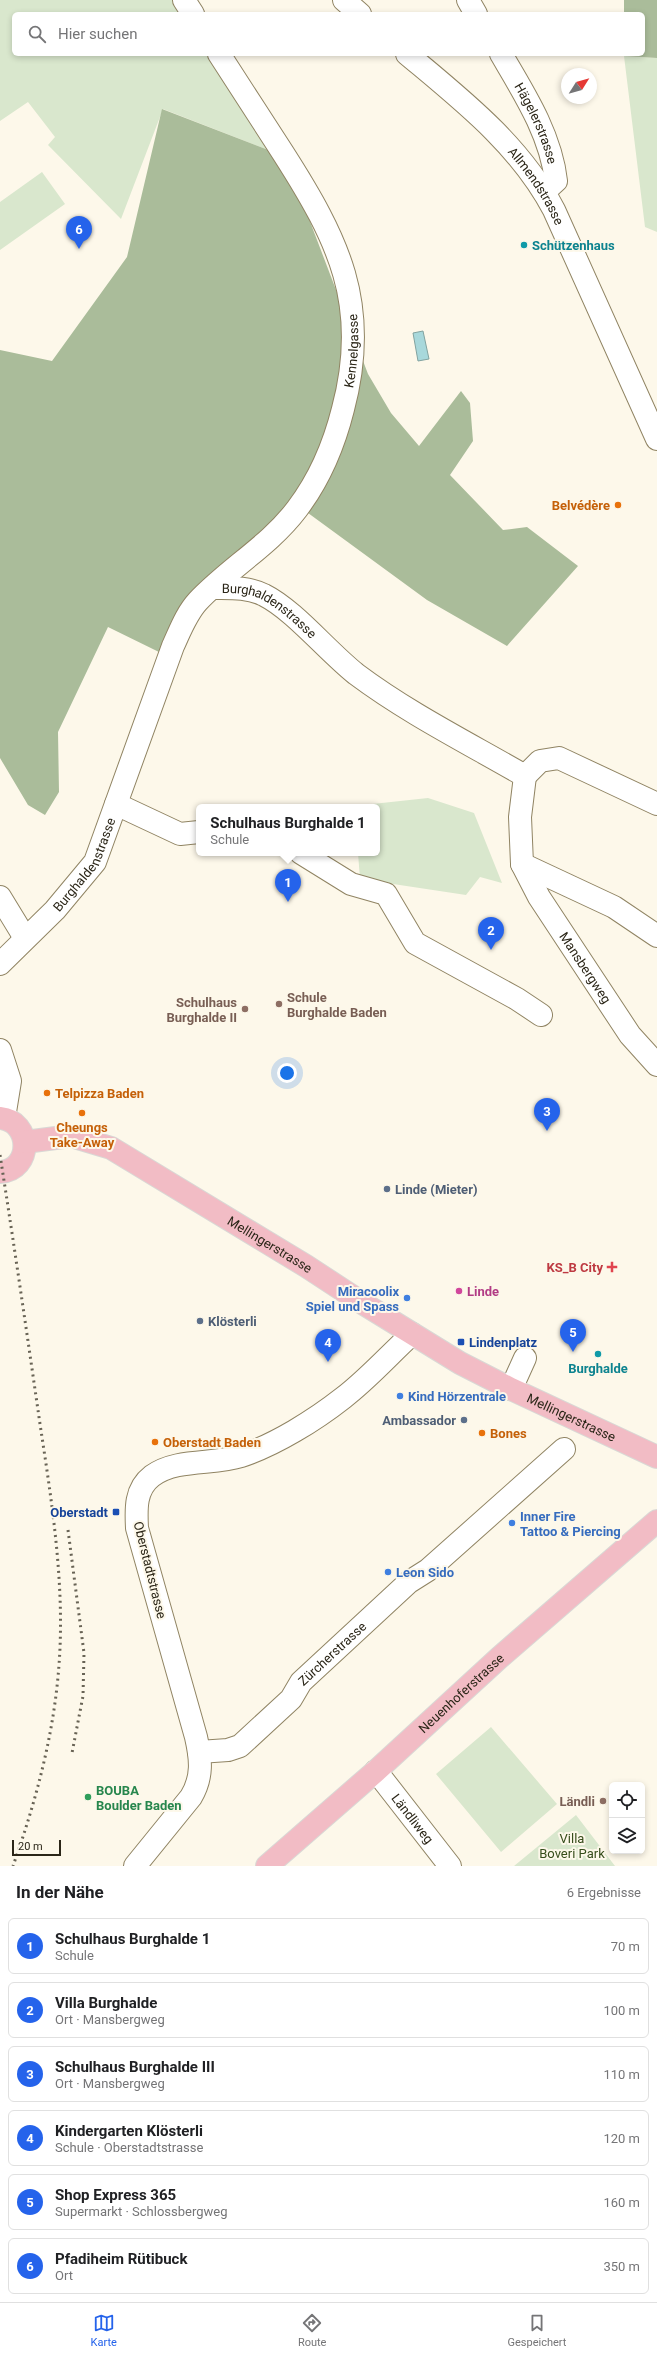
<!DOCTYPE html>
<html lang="de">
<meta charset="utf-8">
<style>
:root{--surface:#fff;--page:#f2f2f2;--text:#202124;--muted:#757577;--line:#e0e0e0;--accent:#2563eb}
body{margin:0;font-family:Roboto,sans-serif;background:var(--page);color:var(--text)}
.controls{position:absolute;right:12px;bottom:12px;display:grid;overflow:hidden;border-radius:6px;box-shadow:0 2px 6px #0003}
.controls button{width:36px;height:36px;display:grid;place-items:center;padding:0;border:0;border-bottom:1px solid var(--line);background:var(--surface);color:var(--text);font:20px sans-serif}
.compass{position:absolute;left:561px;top:68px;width:36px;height:36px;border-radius:50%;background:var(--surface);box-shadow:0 2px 6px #0003;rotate:53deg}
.scale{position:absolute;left:12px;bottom:10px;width:49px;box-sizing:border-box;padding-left:4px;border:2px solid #2b2618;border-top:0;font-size:11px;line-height:14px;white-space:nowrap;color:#2b2618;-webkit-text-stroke:3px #fdf8ea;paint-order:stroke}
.you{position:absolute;left:287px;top:1073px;width:14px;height:14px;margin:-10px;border:3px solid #fff;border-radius:50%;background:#1a73e8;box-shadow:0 0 0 6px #1a73e833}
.badge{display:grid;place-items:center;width:26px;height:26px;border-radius:50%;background:var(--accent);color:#fff;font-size:13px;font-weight:700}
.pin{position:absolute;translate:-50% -33px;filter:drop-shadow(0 1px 2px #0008)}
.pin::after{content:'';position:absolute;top:21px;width:14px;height:12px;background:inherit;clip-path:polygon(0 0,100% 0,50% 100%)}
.popup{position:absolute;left:196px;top:804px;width:184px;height:52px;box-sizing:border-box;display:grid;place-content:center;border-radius:6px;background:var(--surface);filter:drop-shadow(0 1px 3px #0005);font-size:13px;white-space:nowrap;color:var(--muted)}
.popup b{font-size:15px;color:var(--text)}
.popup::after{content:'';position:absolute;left:50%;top:100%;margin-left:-8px;border:8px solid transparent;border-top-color:var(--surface)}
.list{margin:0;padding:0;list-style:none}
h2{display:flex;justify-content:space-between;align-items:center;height:52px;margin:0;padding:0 16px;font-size:17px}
h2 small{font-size:13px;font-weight:400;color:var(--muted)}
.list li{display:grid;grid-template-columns:26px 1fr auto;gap:12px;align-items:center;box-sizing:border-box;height:56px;margin:0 8px 8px;padding:0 8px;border:1px solid var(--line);border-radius:6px}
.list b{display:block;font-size:15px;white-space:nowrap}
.list p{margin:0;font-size:13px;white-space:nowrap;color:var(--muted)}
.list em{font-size:13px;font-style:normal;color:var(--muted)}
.icon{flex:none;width:22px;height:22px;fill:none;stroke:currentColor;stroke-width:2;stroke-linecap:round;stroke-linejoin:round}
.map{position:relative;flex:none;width:657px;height:1866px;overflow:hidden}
.search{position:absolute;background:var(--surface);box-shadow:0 2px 6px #0003;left:12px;right:12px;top:12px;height:44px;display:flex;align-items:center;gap:10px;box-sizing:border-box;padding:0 14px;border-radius:6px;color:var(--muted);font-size:15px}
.sheet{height:436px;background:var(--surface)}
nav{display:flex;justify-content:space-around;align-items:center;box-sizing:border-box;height:56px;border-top:1px solid var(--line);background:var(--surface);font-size:11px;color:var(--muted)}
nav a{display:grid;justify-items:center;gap:2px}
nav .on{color:var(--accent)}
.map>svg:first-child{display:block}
.green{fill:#d9e7cd}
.forest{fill:#aabc9a}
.water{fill:#a8d8db;stroke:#82a3a0}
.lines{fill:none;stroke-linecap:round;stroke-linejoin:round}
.minor-casing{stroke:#908463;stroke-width:24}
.major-casing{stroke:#d9d8d5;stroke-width:24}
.minor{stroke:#fff;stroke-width:22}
.major{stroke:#f2bcc5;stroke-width:22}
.rail{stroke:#686355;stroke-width:3;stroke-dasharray:2 4;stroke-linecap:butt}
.culture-dot{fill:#0f9aa8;stroke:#fdf8ea;stroke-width:1.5}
.food-dot{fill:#e8710a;stroke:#fdf8ea;stroke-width:1.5}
.education-dot{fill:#8d6e63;stroke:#fdf8ea;stroke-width:1.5}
.service-dot{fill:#5c6f8a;stroke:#fdf8ea;stroke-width:1.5}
.health-dot{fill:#e0444e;stroke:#fdf8ea;stroke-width:1.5}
.hotel-dot{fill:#d1479c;stroke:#fdf8ea;stroke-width:1.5}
.shop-dot{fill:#3f7fe0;stroke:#fdf8ea;stroke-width:1.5}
.transit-dot{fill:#1a4fb4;stroke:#fdf8ea;stroke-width:1.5}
.leisure-dot{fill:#2e9e5b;stroke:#fdf8ea;stroke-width:1.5}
.labels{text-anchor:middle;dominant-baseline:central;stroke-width:4;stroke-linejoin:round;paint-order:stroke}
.street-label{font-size:13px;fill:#2b2618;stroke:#fdf8ea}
.culture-label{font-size:13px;font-weight:bold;fill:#0d838f;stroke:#fdf8ea;text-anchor:start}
.food-label{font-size:13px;font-weight:bold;fill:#c56008;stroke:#fdf8ea;text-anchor:start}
.education-label{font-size:13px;font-weight:bold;fill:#785e54;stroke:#fdf8ea;text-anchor:end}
.service-label{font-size:13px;font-weight:bold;fill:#4e5e75;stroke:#fdf8ea;text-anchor:start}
.health-label{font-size:13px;font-weight:bold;fill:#be3a42;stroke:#fdf8ea;text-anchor:end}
.shop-label{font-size:13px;font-weight:bold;fill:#366cbe;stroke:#fdf8ea;text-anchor:start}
.hotel-label{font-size:13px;font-weight:bold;fill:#b23c85;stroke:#fdf8ea;text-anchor:start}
.transit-label{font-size:13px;font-weight:bold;fill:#164399;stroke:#fdf8ea;text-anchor:start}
.leisure-label{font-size:13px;font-weight:bold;fill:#27864d;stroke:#fdf8ea;text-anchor:start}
.park-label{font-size:13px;fill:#364d1b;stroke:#fdf8ea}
</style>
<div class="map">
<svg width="657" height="1866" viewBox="0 0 657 1866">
<rect width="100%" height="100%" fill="#fdf8ea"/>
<path class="green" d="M0 0H194L203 14H14V54H230L311 175 271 151 163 109 121 219 48 145 55 137 28 102 0 121Z
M624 56 657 58V232L645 227Z
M42 172 65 204 0 250V202Z
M428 798 474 813 502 883 480 877 466 895 360 879 358 853H377V807L354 806Z
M491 1727 557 1804 501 1852 436 1774Z
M576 1815 615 1866H514Z"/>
<path class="forest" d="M624 0H657V58L624 56V54H643V14H624Z
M162 109 271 151 306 211 368 374 391 413 419 446 461 391 470 403 473 441 450 475 503 530 527 527 578 566 507 646 427 600 293 502 262 536 194 589 184 603 161 653 108 627 58 732 59 792 45 815 28 805 0 758V350L52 361 127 257Z"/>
<path class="water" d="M423 331 429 359 418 361 413 333Z"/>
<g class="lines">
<g class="minor-casing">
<g id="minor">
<path d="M184 0 193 14"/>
<path d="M344 0 360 14"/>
<path d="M468 0 476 14"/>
<path id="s1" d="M407 54C462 100 520 145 554 210L657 439"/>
<path id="s2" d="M501 54C524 93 551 135 556 181L544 192"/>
<path id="s3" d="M213 588C230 588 249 587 264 595 294 610 327 651 356 674 408 713 468 743 525 776L540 761 559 758 657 804"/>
<path id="s4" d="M525 776 520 817 522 864 539 897 630 1035 657 1065"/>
<path d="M116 804 180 834 199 832"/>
<path d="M301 853 351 884 386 894 415 943 517 999 541 1015"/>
<path d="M522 864 614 907 657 936"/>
<path d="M0 897 25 938"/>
<path id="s5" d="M0 964 55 910 95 862 173 646C180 631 186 614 198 601 229 568 269 546 297 509 319 480 334 445 343 409 371 304 338 239 283 153 262 120 240 87 219 54"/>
<path d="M0 1050 10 1081 4 1118"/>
<path d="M511 1389 525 1358"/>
<path id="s6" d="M199 1752 228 1750 240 1746 291 1699 301 1682 409 1582 428 1570 564 1449"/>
<path id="s7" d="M376 1771 450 1866"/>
<path d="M135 1866 191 1797C203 1777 201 1759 196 1737L137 1528C136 1509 135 1489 152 1476 177 1458 213 1465 241 1456 275 1445 315 1420 343 1398 368 1379 389 1355 412 1334"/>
</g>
</g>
<g class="major-casing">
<g id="major">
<path d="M0 1118C32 1121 33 1170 0 1172"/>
<path id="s8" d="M25 1142 71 1136 111 1148 306 1266 364 1304 460 1363 511 1389 657 1457"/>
<path id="s9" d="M267 1866 376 1771 499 1658 657 1521"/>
</g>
</g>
<use href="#minor" class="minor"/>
<use href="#major" class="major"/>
<path class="rail" d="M0 1155C14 1244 27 1334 40 1424 52 1503 65 1585 59 1665 54 1734 36 1801 13 1866
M68 1530 84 1653 83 1696 72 1753"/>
</g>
<g class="culture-dot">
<circle cx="524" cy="245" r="4"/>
<circle cx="598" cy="1354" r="4"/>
</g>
<g class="food-dot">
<circle cx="618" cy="505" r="4"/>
<circle cx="47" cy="1093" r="4"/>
<circle cx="82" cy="1113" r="4"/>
<circle cx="482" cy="1433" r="4"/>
<circle cx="155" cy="1442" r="4"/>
</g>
<g class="education-dot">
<circle cx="279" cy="1004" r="4"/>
<circle cx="245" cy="1009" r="4"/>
<circle cx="603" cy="1801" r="4"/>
</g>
<g class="service-dot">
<circle cx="387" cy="1189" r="4"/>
<circle cx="200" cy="1321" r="4"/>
<circle cx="464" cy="1420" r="4"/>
</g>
<path class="health-dot" d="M610 1261h4v4h4v4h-4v4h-4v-4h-4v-4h4z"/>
<circle class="hotel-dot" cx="459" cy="1291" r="4"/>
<g class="shop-dot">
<circle cx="407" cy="1298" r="4"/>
<circle cx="400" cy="1396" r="4"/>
<circle cx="512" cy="1523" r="4"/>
<circle cx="388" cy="1572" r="4"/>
</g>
<g class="transit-dot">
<rect x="457" y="1338" width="8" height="8" rx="2"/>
<rect x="112" y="1508" width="8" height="8" rx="2"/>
</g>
<circle class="leisure-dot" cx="88" cy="1797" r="4"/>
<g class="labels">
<g class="street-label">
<text stroke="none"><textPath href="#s2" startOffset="78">Hägelerstrasse</textPath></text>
<text stroke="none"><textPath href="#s1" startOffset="186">Allmendstrasse</textPath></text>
<text stroke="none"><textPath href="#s5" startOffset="726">Kennelgasse</textPath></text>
<text stroke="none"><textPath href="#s3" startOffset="63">Burghaldenstrasse</textPath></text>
<text stroke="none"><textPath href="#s5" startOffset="132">Burghaldenstrasse</textPath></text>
<text stroke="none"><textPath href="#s4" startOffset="210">Mansbergweg</textPath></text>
<text stroke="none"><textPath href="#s8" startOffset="274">Mellingerstrasse</textPath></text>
<text stroke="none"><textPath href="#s8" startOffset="622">Mellingerstrasse</textPath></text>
<text transform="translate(150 1570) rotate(76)">Oberstadtstrasse</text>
<text stroke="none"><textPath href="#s6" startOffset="173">Zürcherstrasse</textPath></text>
<text stroke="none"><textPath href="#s9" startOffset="260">Neuenhoferstrasse</textPath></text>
<text stroke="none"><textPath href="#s7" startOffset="60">Ländliweg</textPath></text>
</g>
<g class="culture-label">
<text x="532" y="245">Schützenhaus</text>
<text x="598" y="1368" text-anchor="middle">Burghalde</text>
</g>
<g class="food-label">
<text x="610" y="505" text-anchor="end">Belvédère</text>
<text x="55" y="1093">Telpizza Baden</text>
<text x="82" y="1127" text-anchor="middle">Cheungs<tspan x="82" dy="15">Take-Away</tspan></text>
<text x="490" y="1433">Bones</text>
<text x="163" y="1442">Oberstadt Baden</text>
</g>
<g class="education-label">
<text x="287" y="997" text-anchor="start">Schule<tspan x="287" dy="15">Burghalde Baden</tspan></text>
<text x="237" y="1002">Schulhaus<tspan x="237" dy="15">Burghalde II</tspan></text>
<text x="595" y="1801">Ländli</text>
</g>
<g class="service-label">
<text x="395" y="1189">Linde (Mieter)</text>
<text x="208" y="1321">Klösterli</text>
<text x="456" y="1420" text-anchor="end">Ambassador</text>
</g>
<g class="health-label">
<text x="603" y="1267">KS_B City</text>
</g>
<g class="shop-label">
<text x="399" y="1291" text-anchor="end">Miracoolix<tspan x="399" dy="15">Spiel und Spass</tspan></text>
<text x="408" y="1396">Kind Hörzentrale</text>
<text x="520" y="1516">Inner Fire<tspan x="520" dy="15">Tattoo &amp; Piercing</tspan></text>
<text x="396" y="1572">Leon Sido</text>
</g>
<g class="hotel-label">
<text x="467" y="1291">Linde</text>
</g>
<g class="transit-label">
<text x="469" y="1342">Lindenplatz</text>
<text x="108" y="1512" text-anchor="end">Oberstadt</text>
</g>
<g class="leisure-label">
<text x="96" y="1790">BOUBA<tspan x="96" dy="15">Boulder Baden</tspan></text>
</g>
<g class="park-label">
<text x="572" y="1838">Villa<tspan x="572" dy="15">Boveri Park</tspan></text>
</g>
</g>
</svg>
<div class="controls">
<button><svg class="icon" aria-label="locate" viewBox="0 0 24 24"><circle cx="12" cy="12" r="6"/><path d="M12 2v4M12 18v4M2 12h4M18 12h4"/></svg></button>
<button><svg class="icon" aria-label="layers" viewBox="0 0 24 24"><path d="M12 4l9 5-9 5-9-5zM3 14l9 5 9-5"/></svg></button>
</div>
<svg class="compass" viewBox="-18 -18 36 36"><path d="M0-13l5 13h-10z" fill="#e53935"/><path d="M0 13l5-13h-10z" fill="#757577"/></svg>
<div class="scale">20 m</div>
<div class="you"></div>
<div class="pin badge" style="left:288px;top:902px">1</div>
<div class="popup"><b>Schulhaus Burghalde 1</b>Schule</div>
<div class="pin badge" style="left:491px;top:950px">2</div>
<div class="pin badge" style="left:547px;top:1131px">3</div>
<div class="pin badge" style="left:328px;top:1362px">4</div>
<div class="pin badge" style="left:573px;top:1352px">5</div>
<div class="pin badge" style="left:79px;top:249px">6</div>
<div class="search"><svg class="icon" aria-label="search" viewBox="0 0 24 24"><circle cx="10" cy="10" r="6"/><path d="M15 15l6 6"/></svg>Hier suchen</div>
</div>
<section class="sheet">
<h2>In der Nähe<small>6 Ergebnisse</small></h2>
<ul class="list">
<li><span class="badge">1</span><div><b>Schulhaus Burghalde 1</b><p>Schule</p></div><em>70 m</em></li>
<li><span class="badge">2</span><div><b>Villa Burghalde</b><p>Ort · Mansbergweg</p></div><em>100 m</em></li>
<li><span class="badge">3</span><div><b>Schulhaus Burghalde III</b><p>Ort · Mansbergweg</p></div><em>110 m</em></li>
<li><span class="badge">4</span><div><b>Kindergarten Klösterli</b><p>Schule · Oberstadtstrasse</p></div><em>120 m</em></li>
<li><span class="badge">5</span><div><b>Shop Express 365</b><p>Supermarkt · Schlossbergweg</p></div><em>160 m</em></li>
<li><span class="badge">6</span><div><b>Pfadiheim Rütibuck</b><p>Ort</p></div><em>350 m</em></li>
</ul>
</section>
<nav>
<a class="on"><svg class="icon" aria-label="map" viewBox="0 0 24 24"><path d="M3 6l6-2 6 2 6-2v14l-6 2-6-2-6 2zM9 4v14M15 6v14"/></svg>Karte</a>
<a><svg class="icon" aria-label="directions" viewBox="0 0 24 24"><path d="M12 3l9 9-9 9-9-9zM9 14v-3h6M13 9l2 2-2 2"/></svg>Route</a>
<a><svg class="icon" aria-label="saved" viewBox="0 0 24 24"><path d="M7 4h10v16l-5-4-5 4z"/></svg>Gespeichert</a>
</nav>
